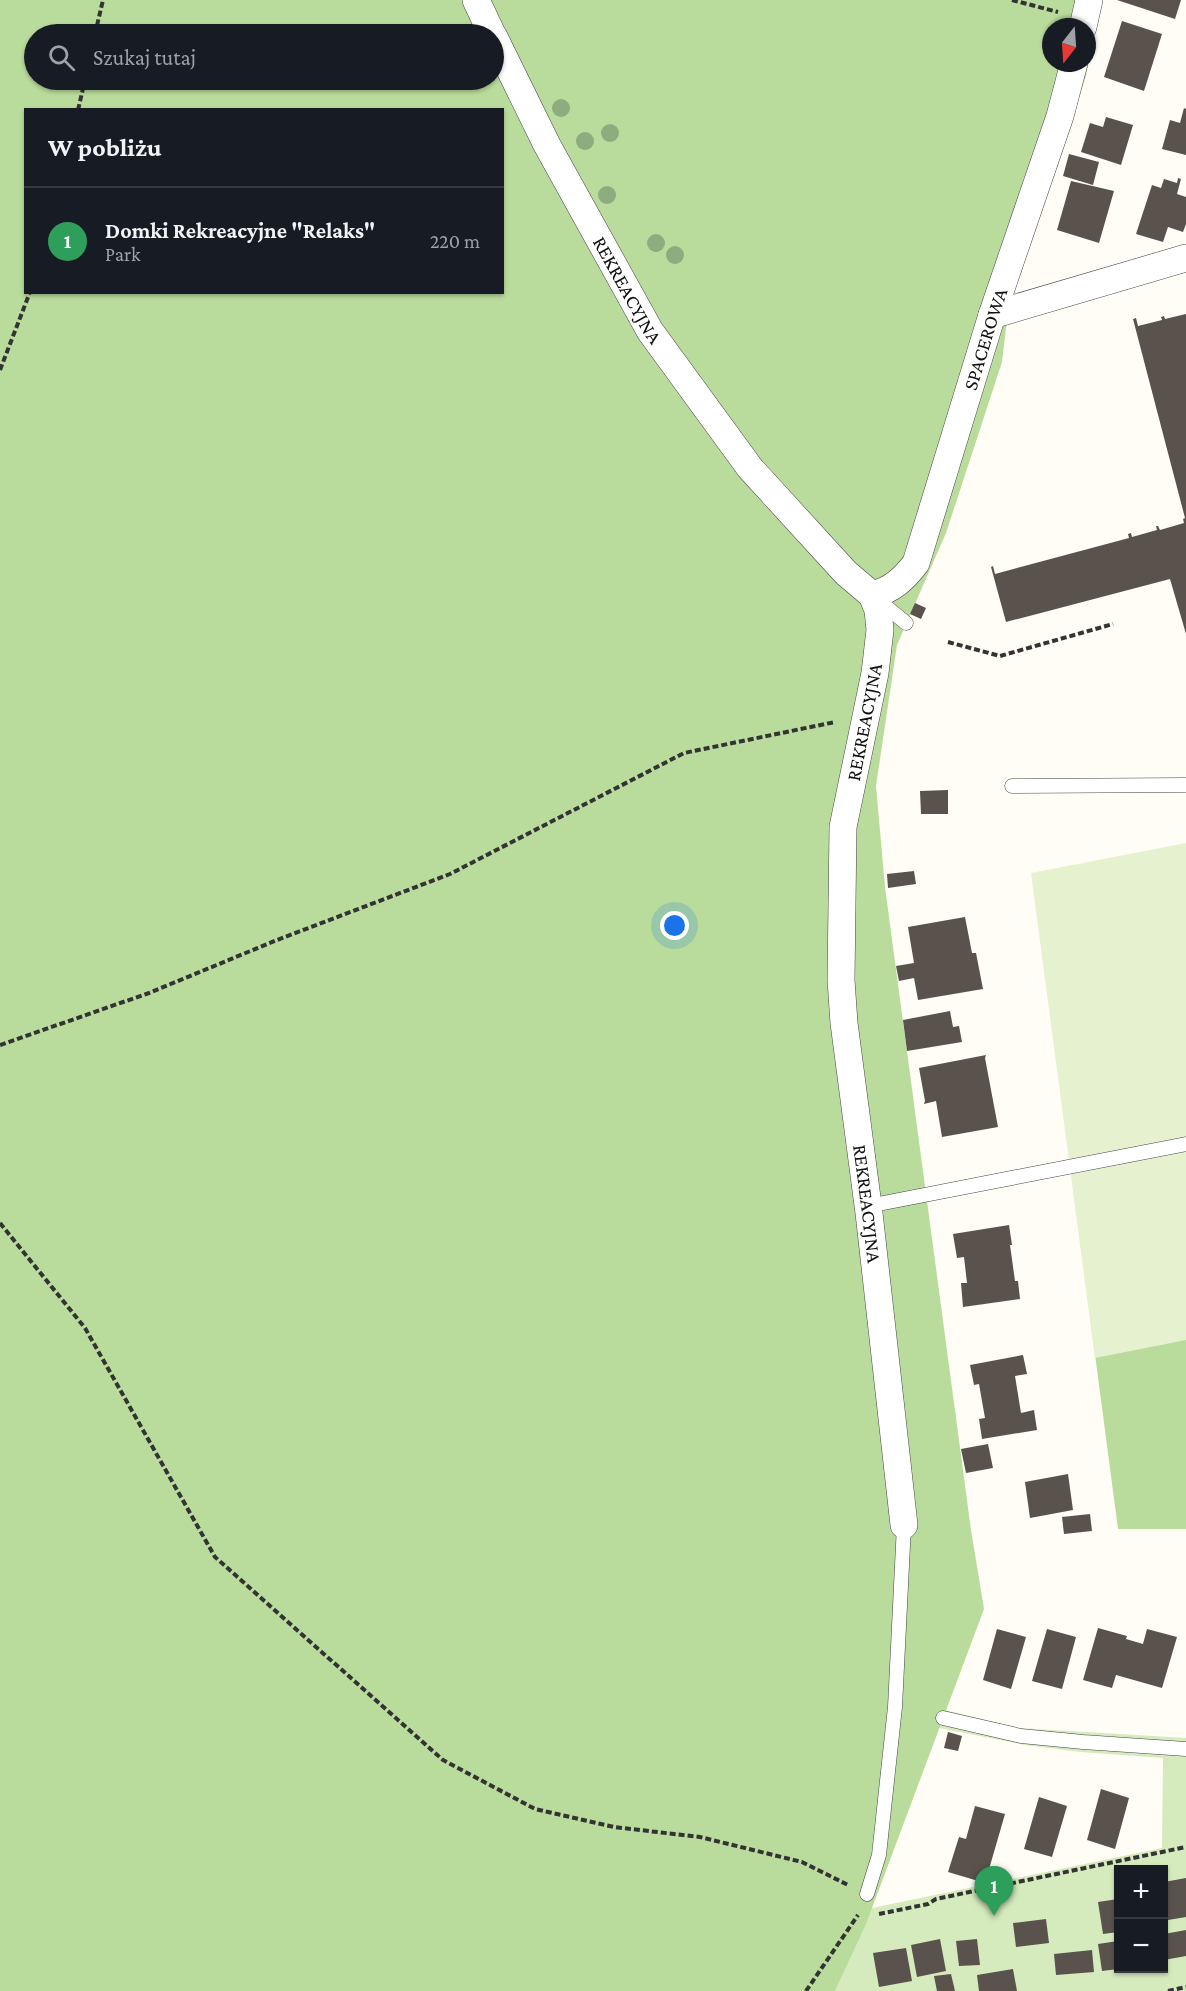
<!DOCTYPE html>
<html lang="pl">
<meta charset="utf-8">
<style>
:root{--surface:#171b24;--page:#242831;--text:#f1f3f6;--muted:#9ea1a6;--line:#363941;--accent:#ea580c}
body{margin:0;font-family:"Crimson Pro",serif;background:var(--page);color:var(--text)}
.controls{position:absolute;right:18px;bottom:18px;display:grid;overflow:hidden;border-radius:0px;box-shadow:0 2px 4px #0004}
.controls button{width:54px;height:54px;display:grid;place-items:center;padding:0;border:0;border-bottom:2px solid var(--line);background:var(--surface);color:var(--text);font:30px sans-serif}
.compass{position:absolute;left:1042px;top:18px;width:54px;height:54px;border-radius:50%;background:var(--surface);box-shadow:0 2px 4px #0004;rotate:197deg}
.you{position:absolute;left:675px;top:926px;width:21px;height:21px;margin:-15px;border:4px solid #fff;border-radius:50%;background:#1a73e8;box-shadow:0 0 0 9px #1a73e833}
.badge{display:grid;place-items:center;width:39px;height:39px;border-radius:50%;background:var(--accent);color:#fff;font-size:20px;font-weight:700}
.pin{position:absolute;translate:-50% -50px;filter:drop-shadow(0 2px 3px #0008)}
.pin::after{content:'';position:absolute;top:32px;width:21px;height:18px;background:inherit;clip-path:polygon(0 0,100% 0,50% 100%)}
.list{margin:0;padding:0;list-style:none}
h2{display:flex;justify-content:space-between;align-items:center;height:78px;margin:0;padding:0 24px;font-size:26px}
h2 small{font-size:20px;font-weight:400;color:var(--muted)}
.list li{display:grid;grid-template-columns:39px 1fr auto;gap:18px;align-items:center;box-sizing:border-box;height:108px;padding:0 24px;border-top:2px solid var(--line)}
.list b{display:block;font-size:22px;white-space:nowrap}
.list p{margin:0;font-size:20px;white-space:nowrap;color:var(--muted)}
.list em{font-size:20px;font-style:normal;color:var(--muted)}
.icon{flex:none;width:33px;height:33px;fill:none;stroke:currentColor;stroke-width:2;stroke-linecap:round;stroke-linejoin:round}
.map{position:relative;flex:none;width:1186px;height:1991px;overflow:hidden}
.search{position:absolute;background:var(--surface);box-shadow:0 2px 4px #0004;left:24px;top:24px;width:480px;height:66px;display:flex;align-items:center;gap:15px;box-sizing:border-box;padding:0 21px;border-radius:33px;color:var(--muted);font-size:22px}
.panel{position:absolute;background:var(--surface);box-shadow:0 2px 4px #0004;left:24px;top:108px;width:480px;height:186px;border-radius:0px}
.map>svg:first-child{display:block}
.green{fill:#d5ebbd;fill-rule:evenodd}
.forest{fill:#b9dc9c;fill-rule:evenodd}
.pitch{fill:#e6f2cf}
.building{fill:#5a524d}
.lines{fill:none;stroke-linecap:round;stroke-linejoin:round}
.lane-casing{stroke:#444;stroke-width:15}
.street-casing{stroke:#444;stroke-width:28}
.path{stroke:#333;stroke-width:4;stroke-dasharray:6 3;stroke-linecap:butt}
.lane{stroke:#fff;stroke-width:14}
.street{stroke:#fff;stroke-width:27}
.tree{fill:#8dad7f}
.labels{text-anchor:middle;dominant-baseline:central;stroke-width:6;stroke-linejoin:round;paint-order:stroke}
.street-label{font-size:20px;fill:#111;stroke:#fff}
</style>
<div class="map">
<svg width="1186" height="1991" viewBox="0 0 1186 1991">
<rect width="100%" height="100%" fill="#fffdf5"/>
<path class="green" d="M945 1710 1019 1728 1186 1738V1991H835L872 1908 1162 1848 1163 1758 1081 1752 1025 1745 939 1728ZM1118 1870H1164V1968H1118Z"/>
<path class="forest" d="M0 0H1101L1086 76 1055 170 1010 295 1002 362 946 533 897 645 876 786 885 887 971 1530 984 1609 866 1924 835 1991H0ZM1051 27H1087V63H1051ZM34 34H494V80H34ZM26 110H502V292H26Z
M1186 1159V1529H1118L1072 1180Z"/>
<path class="pitch" d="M1186 843V1340L1095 1358 1031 873Z"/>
<path class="building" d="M1117 0H1181L1175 19Z
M1122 21 1162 34 1144 91 1104 77Z
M1184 108 1186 109V155L1162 149 1170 120 1180 123Z
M1106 117 1133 125 1121 165 1081 152 1090 123 1103 127Z
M1069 154 1099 162 1093 185 1063 176Z
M1178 178 1181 179 1177 194 1186 197V224L1183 232 1168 227 1163 242 1136 234 1152 185 1161 188 1164 179 1177 183Z
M1071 181 1114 191 1099 243 1057 230Z
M1186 314V634L1170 579 1006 622 991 567 993 566 995 574 1129 538 1128 534 1131 533 1132 537 1157 530 1156 526H1158L1160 530 1184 523 1183 519 1185 518 1133 319 1136 318 1138 326 1162 320 1161 317 1164 316 1165 319Z
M915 603 926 608 921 619 910 614Z
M948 790V814H921L920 791Z
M914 871 916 884 888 888 887 874Z
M965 917 972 953H976L983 989 918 1000 914 978 899 981 896 966 914 963 908 927Z
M950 1011 953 1027 959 1026 962 1042 907 1051 903 1020Z
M986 1055 985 1058 998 1127 942 1137 936 1101 924 1104 925 1101 919 1068Z
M1009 1225 1012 1245H1010L1015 1281H1018L1020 1299 963 1307 961 1283H967L964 1257 957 1258 953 1234Z
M1023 1355 1027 1374 1015 1376 1021 1413 1034 1410 1037 1430 982 1439 979 1419 985 1418 979 1384 974 1385 970 1365Z
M988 1444 993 1468 966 1473 961 1449Z
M1068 1474 1073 1510 1030 1518 1025 1482Z
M1090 1514 1092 1531 1064 1534 1062 1517Z
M1098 1628 1127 1636 1126 1639 1143 1644 1147 1629 1177 1637 1162 1688 1116 1675 1112 1688 1083 1680Z
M997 1629 1026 1637 1011 1689 983 1680Z
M1047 1629 1076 1637 1062 1689 1032 1681Z
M948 1732 962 1736 958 1751 944 1748Z
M1101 1789 1129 1798 1115 1849 1087 1840Z
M1039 1797 1067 1806 1052 1857 1024 1849Z
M975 1806 1005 1814 985 1883 948 1872 959 1837 966 1839Z
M1186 1878V1917L1168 1920 1164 1882Z
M1118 1899V1932L1103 1934 1098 1902Z
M1046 1919 1049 1943 1016 1947 1013 1923Z
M1186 1930V1956L1164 1960V1934Z
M940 1939 946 1971 917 1977 911 1945Z
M977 1939 980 1965 959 1966 956 1941Z
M1118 1941V1969L1102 1971 1098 1944Z
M906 1948 912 1981 879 1987 873 1953Z
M1092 1950 1094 1972 1056 1975 1054 1954Z
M1013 1969 1017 1991H979L977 1975Z
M951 1974 955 1991H937L934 1976Z"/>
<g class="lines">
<g class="lane-casing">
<path id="lane" d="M878 600 906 623
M1012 786 1186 785
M868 1206 1186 1144
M943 1718 1021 1736 1083 1742 1186 1749
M867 1894 879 1855 895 1707 904 1525"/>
</g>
<g class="street-casing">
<g id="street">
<path d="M476 0 492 34"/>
<path d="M1083 27 1089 0"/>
<path id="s1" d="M494 37 547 145 650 331 750 468 846 573 872 595 878 610 880 630 875 673 843 827 841 980 844 1023 869 1213 904 1525"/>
<path d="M992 315 1186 258"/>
<path id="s2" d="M872 595C892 590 904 579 916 563L992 315 1060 116 1074 63"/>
</g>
</g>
<path class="path" d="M1012 0 1058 12
M95 34 103 0
M78 110 85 80
M0 370 30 292
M948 642 1000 656 1113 624
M0 1045 149 993 277 940 450 874 684 753 835 722
M0 1223 85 1328 215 1557 443 1760 535 1809 614 1827 700 1837 802 1862 848 1885
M879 1914 928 1904 936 1899 1186 1847
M806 1991 858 1915
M1168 1991 1186 1987"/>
<use href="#lane" class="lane"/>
<use href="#street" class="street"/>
</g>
<g class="tree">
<circle cx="561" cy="108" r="9"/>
<circle cx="610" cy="133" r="9"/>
<circle cx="585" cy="141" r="9"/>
<circle cx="607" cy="195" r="9"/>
<circle cx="656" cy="243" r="9"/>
<circle cx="675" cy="255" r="9"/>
</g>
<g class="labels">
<g class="street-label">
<text stroke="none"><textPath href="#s1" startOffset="286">REKREACYJNA</textPath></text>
<text stroke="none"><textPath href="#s2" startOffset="290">SPACEROWA</textPath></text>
<text transform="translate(864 722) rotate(-79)">REKREACYJNA</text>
<text stroke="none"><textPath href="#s1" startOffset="1294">REKREACYJNA</textPath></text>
</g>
</g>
</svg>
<div class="controls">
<button>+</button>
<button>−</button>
</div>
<svg class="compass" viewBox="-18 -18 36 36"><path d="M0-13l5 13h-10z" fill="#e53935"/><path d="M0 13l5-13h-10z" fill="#9ea1a6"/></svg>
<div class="you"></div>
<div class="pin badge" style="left:994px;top:1916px;background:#2e9e5b">1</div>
<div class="search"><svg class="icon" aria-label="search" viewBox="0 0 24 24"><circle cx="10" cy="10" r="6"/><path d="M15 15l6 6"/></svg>Szukaj tutaj</div>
<section class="panel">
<h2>W pobliżu<small></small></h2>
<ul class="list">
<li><span class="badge" style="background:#2e9e5b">1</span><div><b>Domki Rekreacyjne &quot;Relaks&quot;</b><p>Park</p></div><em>220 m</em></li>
</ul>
</section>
</div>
